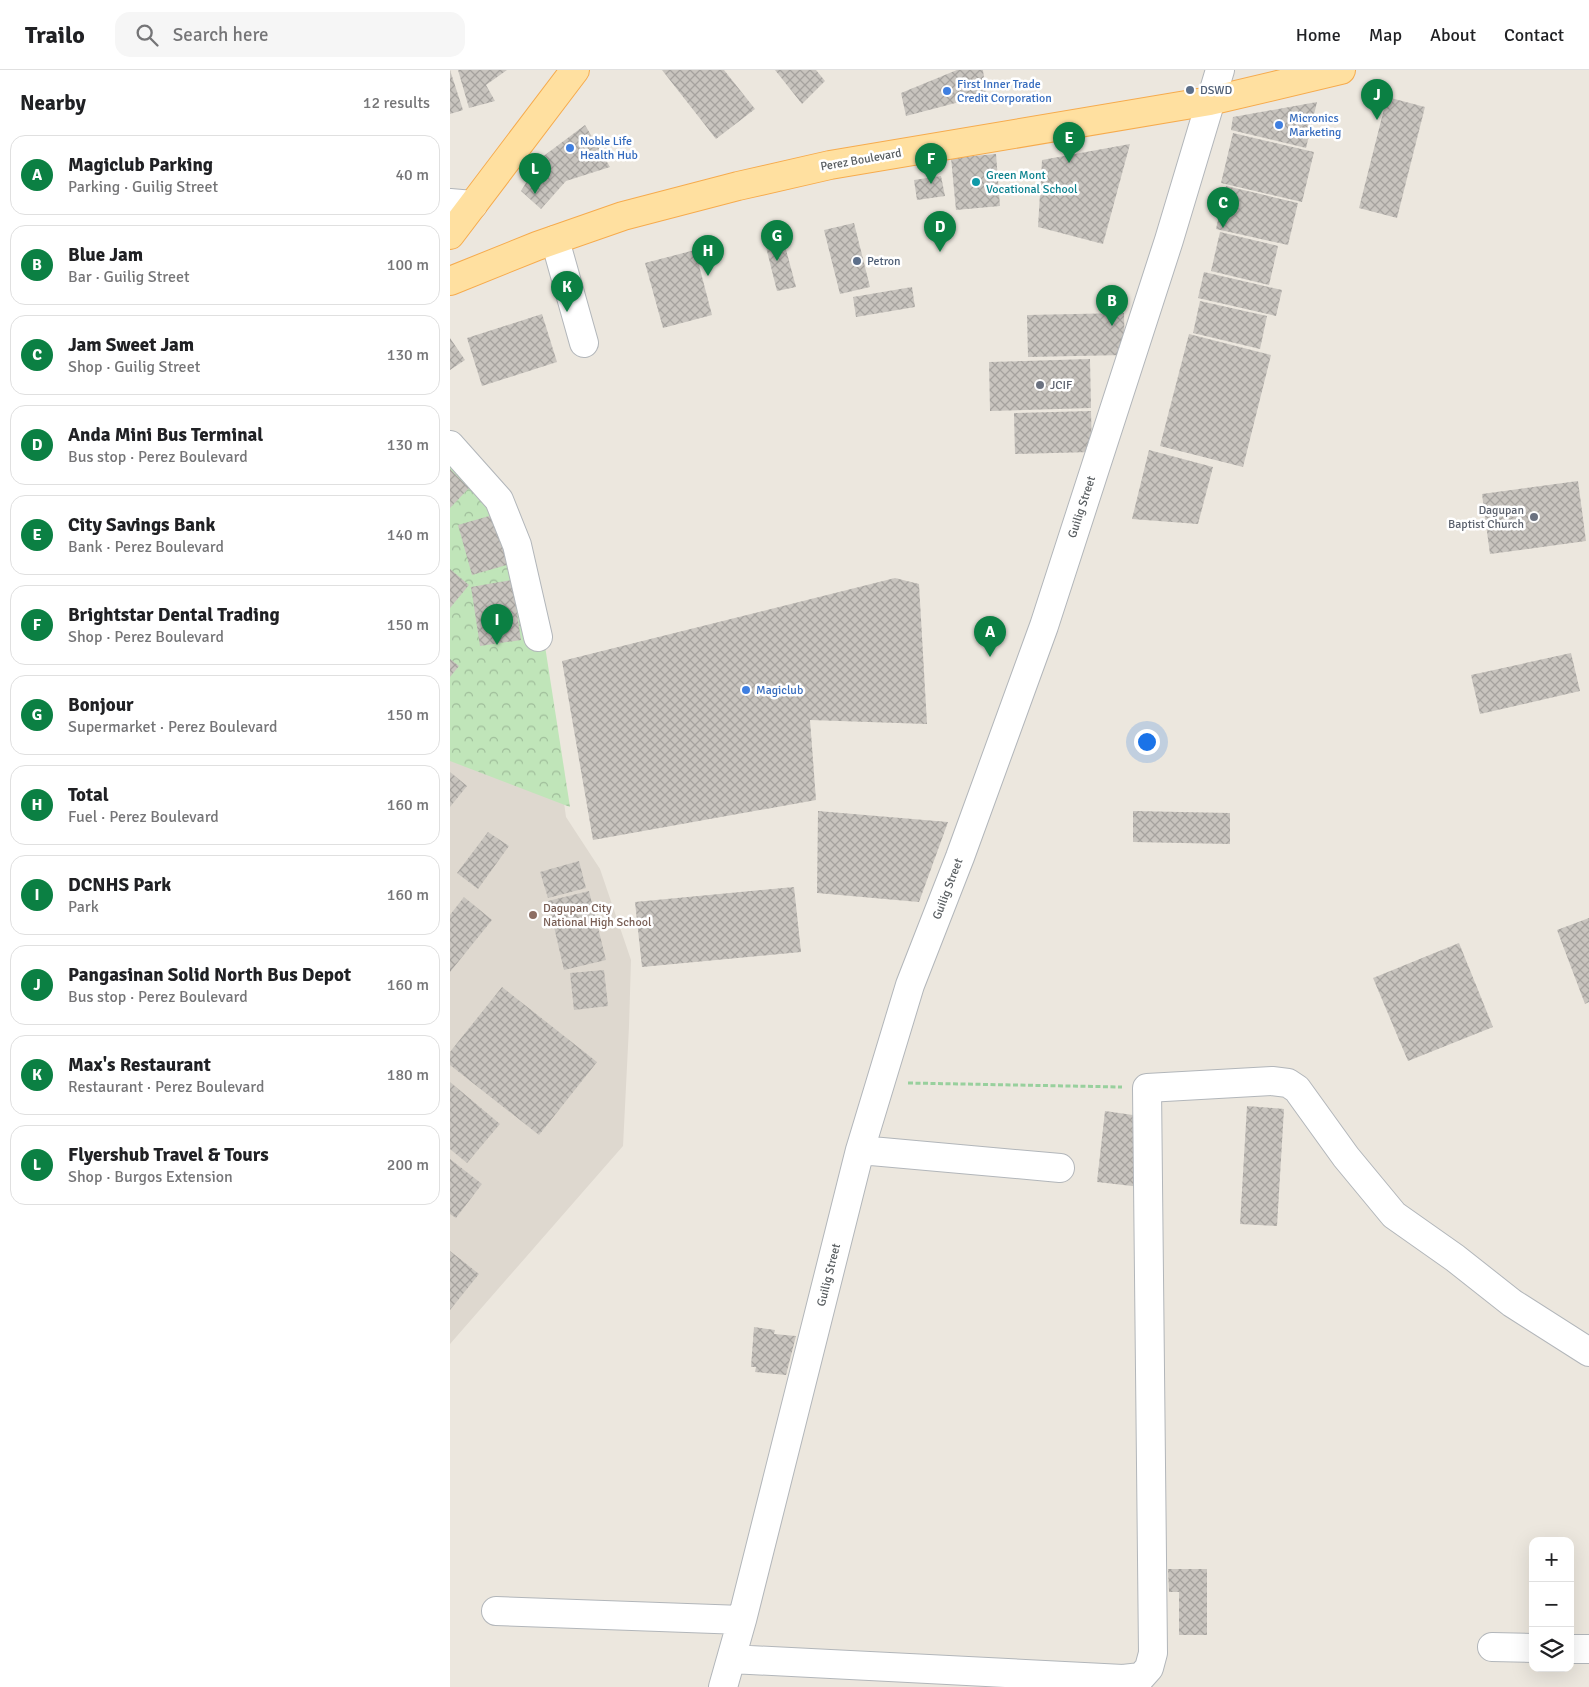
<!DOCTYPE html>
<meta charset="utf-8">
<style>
:root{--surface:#fff;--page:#f6f6f6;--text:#202124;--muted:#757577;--line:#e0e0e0;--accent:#0b8043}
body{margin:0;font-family:Signika,sans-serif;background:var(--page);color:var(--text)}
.controls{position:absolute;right:15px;bottom:15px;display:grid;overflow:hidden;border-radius:10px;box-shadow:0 5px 20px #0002}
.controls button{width:45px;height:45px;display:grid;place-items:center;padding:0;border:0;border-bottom:1px solid var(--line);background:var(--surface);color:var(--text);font:25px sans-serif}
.you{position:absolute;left:696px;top:671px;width:18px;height:18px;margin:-12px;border:4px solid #fff;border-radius:50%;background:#1a73e8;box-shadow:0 0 0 8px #1a73e833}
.badge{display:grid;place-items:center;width:32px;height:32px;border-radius:50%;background:var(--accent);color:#fff;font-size:16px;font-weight:700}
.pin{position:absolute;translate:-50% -41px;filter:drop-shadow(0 1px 2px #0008)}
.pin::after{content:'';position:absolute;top:26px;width:18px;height:15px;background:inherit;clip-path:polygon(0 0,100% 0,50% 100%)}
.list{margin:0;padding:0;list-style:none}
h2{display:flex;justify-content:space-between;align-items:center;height:65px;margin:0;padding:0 20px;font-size:21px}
h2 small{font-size:16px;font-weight:400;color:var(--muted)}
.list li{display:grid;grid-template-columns:32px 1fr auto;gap:15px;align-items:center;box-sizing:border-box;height:80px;margin:0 10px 10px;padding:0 10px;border:1px solid var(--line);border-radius:15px}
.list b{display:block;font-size:19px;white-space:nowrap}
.list p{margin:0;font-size:16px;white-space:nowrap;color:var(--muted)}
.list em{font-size:16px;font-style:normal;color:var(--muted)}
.icon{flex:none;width:28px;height:28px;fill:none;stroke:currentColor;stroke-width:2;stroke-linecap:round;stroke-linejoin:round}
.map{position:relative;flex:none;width:1139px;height:1617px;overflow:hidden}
header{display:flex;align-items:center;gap:30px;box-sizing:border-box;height:70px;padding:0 25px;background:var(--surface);border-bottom:1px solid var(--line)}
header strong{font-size:24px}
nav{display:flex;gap:28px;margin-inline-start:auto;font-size:18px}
.search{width:350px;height:45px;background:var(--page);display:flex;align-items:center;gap:12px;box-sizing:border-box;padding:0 18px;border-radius:15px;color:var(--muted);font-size:19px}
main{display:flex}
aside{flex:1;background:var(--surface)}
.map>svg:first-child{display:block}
.education{fill:#ded8cf}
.park{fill:url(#park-crowns)}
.building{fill:url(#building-cross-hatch)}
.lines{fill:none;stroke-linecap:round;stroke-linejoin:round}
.minor-casing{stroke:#b2b6ba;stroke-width:30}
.major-casing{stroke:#f6ab4d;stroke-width:30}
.path{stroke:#98d09d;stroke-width:3;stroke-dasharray:5 2.5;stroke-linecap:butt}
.minor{stroke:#fff;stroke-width:28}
.major{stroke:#ffe0a0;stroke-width:28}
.service-dot{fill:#5c6f8a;stroke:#fff;stroke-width:2}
.shop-dot{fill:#3f7fe0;stroke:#fff;stroke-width:2}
.culture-dot{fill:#0f9aa8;stroke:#fff;stroke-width:2}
.worship-dot{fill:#6b7280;stroke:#fff;stroke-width:2}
.education-dot{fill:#8d6e63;stroke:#fff;stroke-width:2}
.labels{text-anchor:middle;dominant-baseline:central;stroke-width:5;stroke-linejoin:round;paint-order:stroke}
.shop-label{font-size:12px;fill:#366cbe;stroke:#fff;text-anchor:start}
.service-label{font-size:12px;fill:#4e5e75;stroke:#fff;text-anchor:start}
.street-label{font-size:12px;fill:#585d60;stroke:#fff}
.culture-label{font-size:12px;fill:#0d838f;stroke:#fff;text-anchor:start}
.worship-label{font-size:12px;fill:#5b616d;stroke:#fff;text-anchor:start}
.education-label{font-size:12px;fill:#785e54;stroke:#fff;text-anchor:start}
</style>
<header>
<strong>Trailo</strong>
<div class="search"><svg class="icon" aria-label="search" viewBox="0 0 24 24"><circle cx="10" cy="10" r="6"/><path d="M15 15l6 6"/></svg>Search here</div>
<nav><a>Home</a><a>Map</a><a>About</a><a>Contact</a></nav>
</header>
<main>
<aside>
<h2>Nearby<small>12 results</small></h2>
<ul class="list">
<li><span class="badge">A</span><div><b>Magiclub Parking</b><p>Parking · Guilig Street</p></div><em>40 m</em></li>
<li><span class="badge">B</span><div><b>Blue Jam</b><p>Bar · Guilig Street</p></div><em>100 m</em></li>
<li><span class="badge">C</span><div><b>Jam Sweet Jam</b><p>Shop · Guilig Street</p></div><em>130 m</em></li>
<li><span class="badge">D</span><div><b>Anda Mini Bus Terminal</b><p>Bus stop · Perez Boulevard</p></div><em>130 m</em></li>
<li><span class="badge">E</span><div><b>City Savings Bank</b><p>Bank · Perez Boulevard</p></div><em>140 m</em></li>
<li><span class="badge">F</span><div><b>Brightstar Dental Trading</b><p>Shop · Perez Boulevard</p></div><em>150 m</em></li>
<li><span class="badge">G</span><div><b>Bonjour</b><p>Supermarket · Perez Boulevard</p></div><em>150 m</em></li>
<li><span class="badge">H</span><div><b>Total</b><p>Fuel · Perez Boulevard</p></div><em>160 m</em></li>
<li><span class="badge">I</span><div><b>DCNHS Park</b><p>Park</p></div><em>160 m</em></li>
<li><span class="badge">J</span><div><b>Pangasinan Solid North Bus Depot</b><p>Bus stop · Perez Boulevard</p></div><em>160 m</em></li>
<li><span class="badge">K</span><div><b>Max's Restaurant</b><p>Restaurant · Perez Boulevard</p></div><em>180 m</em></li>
<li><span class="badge">L</span><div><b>Flyershub Travel &amp; Tours</b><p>Shop · Burgos Extension</p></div><em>200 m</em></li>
</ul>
</aside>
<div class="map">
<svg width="1139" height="1617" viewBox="0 0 1139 1617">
<defs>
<pattern id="park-crowns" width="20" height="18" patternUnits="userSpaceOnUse" patternTransform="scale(1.25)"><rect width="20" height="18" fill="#c0e5b9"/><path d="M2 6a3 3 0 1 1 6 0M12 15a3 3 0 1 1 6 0" fill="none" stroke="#9fbd9a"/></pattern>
<pattern id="building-cross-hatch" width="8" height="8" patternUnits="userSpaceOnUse" patternTransform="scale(1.25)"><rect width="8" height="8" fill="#c8c4be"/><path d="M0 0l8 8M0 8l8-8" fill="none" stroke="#a5a29e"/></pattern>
</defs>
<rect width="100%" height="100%" fill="#ece7de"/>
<path class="education" d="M0 387 77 460 116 747 150 799 181 890 179 956 173 1076 0 1274Z"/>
<path class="park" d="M0 390 77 460 120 737 0 691Z"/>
<path class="building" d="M0 0 13 40 0 44Z
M8 0H57L36 15 45 31 19 38Z
M212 0H274L305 39 266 69Z
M325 0H366L375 11 352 34Z
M507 0H533L536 25 456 46 451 23Z
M937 27 975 37 947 148 909 138Z
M867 32 856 78 781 60 783 47Z
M135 55 160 97 116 111 91 139 71 121 91 88Z
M783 63 864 82 852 132 771 113Z
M680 74 653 174 588 157 592 90Z
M546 84 550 136 506 140 501 88Z
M491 106 495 126 467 130 464 110Z
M776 116 848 133 838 175 766 159Z
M404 153 420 217 390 224 374 160Z
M770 162 828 176 819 215 761 201Z
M334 172 346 217 327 221 316 177Z
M245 180 262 245 213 258 195 193Z
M754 202 832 220 826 246 748 228Z
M462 217 465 237 406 247 403 227Z
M750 231 817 246 810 279 743 263Z
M674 243 675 285 578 287 577 245Z
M92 244 107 292 32 316 17 268Z
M739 264 821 285 793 397 710 376Z
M0 268 15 290 0 300Z
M640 289 641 338 540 341 539 292Z
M641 341 642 382 565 384 564 343Z
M699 380 763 397 748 454 682 449Z
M0 399 19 418 0 438Z
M1128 411 1136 471 1040 484 1032 424Z
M46 444 60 494 22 505 8 455Z
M0 499 19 515 0 538Z
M445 508 469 514 477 654 360 650 366 730 143 770 112 591Z
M62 510 71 570 30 576 21 517Z
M1121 583 1130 621 1030 644 1021 605Z
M0 589 9 596 0 607Z
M0 702 17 716 0 737Z
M368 741 498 752 469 832 367 823Z
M683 741 780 743V774L683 772Z
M38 762 59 776 28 819 7 803Z
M129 791 136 818 98 828 90 802Z
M344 817 351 882 192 897 185 832Z
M139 821 156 890 114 900 98 831Z
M14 827 42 850 0 902V845Z
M1139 848V932L1135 934 1107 860Z
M1009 873 1043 957 958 991 923 908Z
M154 900 158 936 124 940 120 903Z
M52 917 147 992 89 1065 0 995V982Z
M0 1012 50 1054 17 1093 0 1079Z
M797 1036 834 1039 827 1156 790 1154Z
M655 1041 690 1046 691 1117 647 1112Z
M0 1089 32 1114 6 1148 0 1144Z
M0 1181 29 1204 0 1240Z
M304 1257 325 1260 324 1264 346 1266 336 1305 305 1302 306 1297H301Z
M718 1499H757V1565H729V1522H719Z"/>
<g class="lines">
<g class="minor-casing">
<path id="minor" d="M0 133 23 135
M105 170 134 273
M0 375 49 430 67 475 88 567
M410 1080 610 1098
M46 1541 292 1550
M1042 1577 1083 1578
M1120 1579H1139
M281 1589 673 1609 691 1607 699 1598 703 1583 697 1018 822 1011 838 1013 847 1019 896 1087 944 1145 1005 1188 1062 1233 1139 1282
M273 1617 292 1550 410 1080 460 915 510 787 594 556 719 170 770 0"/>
</g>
<g class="major-casing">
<path id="major" d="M0 165 125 0
M0 211 87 176 173 146 288 116 380 95 760 31 891 0"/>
</g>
<path class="path" d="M458 1013 672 1017"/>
<use href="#minor" class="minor"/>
<use href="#major" class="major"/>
</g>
<g class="service-dot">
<circle cx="740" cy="20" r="5"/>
<circle cx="407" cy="191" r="5"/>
</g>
<g class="shop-dot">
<circle cx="497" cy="21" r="5"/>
<circle cx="829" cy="55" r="5"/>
<circle cx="120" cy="78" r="5"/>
<circle cx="296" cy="620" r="5"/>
</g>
<circle class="culture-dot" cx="526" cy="112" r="5"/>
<g class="worship-dot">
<circle cx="590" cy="315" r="5"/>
<circle cx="1084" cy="447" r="5"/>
</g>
<circle class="education-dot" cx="83" cy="845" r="5"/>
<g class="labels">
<g class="shop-label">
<text x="507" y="14">First Inner Trade<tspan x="507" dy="14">Credit Corporation</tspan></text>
<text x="839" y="48">Micronics<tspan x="839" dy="14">Marketing</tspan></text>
<text x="130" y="71">Noble Life<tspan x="130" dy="14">Health Hub</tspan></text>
<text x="306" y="620">Magiclub</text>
</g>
<g class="service-label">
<text x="750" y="20">DSWD</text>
<text x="417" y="191">Petron</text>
</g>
<g class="street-label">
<text transform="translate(411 90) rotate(-10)">Perez Boulevard</text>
<text transform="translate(632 437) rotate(-72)">Guilig Street</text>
<text transform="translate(498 819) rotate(-69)">Guilig Street</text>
<text transform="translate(379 1205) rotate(-76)">Guilig Street</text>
</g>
<g class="culture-label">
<text x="536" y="105">Green Mont<tspan x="536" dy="14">Vocational School</tspan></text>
</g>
<g class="worship-label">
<text x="600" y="315">JCIF</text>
<text x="1074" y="440" text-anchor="end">Dagupan<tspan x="1074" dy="14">Baptist Church</tspan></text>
</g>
<g class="education-label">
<text x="93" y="838">Dagupan City<tspan x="93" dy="14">National High School</tspan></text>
</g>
</g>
</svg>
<div class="controls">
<button>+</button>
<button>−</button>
<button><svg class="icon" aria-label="layers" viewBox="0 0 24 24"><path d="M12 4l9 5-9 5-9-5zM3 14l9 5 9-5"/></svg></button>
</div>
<div class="you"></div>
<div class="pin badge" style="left:540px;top:587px">A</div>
<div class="pin badge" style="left:662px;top:256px">B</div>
<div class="pin badge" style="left:773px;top:158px">C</div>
<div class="pin badge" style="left:490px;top:182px">D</div>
<div class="pin badge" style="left:619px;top:93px">E</div>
<div class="pin badge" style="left:481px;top:114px">F</div>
<div class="pin badge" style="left:327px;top:191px">G</div>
<div class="pin badge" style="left:258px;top:206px">H</div>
<div class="pin badge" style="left:47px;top:575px">I</div>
<div class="pin badge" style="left:927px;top:50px">J</div>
<div class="pin badge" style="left:117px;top:242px">K</div>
<div class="pin badge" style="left:85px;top:124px">L</div>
</div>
</main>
